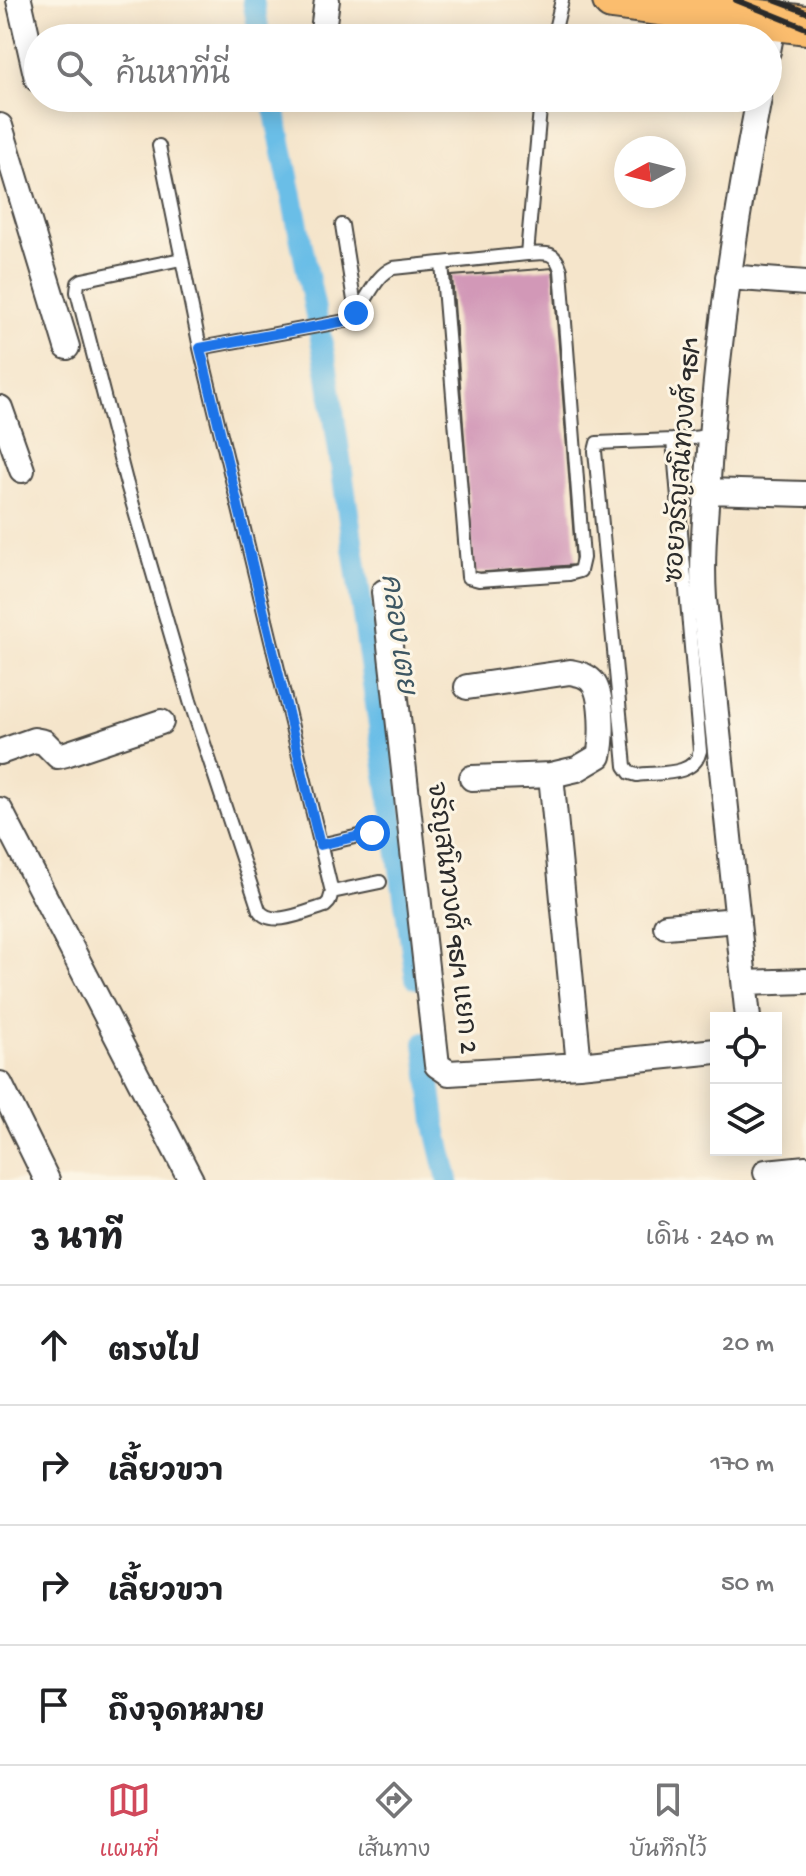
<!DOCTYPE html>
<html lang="th">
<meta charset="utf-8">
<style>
:root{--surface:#fff;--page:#f6f6f6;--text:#202124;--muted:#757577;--line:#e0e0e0;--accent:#d1495b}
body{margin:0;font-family:"Gochi Hand","Playpen Sans Thai",sans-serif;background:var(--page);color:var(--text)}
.controls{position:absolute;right:24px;bottom:24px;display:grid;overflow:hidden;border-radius:0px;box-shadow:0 4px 20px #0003}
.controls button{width:72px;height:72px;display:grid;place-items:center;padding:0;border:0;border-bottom:2px solid var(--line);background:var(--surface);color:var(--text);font:40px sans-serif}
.compass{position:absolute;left:614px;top:136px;width:72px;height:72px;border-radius:50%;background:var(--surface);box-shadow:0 4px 20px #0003;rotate:263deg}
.stop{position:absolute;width:24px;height:24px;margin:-18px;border:6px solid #1a73e8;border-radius:50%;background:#fff}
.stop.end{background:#1a73e8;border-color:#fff;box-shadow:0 2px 8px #0008}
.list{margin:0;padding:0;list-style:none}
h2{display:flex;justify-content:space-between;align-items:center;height:104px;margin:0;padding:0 32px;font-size:34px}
h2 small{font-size:26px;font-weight:400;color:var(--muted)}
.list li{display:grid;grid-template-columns:52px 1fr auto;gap:24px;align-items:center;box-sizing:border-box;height:120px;padding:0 32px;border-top:2px solid var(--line)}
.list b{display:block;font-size:30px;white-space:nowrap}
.list em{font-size:26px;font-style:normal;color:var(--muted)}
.icon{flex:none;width:44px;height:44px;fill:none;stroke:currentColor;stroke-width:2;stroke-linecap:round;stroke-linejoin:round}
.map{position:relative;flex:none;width:806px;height:1180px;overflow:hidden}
.search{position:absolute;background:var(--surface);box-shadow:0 4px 20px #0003;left:24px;right:24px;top:24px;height:88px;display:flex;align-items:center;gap:20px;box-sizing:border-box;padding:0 28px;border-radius:44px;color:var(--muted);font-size:30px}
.sheet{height:584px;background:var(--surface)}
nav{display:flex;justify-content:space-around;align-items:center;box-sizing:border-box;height:112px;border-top:2px solid var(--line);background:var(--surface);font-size:22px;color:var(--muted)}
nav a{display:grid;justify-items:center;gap:4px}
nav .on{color:var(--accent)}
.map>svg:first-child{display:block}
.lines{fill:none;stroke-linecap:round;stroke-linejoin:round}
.canal{stroke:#6bbee7;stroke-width:22}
.building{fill:#d298b7}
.lane-casing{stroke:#494743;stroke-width:16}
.street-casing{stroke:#494743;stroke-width:28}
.primary-casing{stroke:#494743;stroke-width:42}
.lane{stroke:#fff;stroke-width:12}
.street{stroke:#fff;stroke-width:24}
.primary{stroke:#fbbd6e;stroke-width:38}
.rail{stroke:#2b2b2b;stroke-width:6}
.route{stroke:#1a73e8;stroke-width:10}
.labels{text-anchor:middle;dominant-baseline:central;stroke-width:6;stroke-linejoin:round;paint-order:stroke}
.street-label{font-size:26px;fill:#2b2b2b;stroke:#fcf5e5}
.water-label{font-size:28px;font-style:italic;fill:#3e5763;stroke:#fcf5e5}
</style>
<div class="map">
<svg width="806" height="1180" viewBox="0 0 806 1180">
<rect width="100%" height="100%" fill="#fcf5e5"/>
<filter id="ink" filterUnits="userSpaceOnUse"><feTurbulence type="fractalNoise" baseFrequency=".0125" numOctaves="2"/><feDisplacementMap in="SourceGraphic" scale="16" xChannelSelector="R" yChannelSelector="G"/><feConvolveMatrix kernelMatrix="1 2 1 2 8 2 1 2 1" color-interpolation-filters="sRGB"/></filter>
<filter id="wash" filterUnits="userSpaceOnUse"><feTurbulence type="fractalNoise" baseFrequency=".006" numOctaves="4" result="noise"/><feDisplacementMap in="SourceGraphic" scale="32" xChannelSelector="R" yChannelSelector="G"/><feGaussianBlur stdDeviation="1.8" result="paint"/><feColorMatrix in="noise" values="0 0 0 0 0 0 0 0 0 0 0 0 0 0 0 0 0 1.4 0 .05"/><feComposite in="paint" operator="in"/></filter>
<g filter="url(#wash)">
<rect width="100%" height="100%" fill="#f5e5cb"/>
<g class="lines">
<path class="canal" d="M253 0 260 38
M272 98 327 369 416 978
M425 1043 436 1129 448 1180"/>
</g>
<g id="blocks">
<path class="building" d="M553 268 576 565 474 573 452 276Z"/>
</g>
</g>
<g filter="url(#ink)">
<use href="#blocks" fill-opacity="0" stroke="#494743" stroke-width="2"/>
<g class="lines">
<g class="lane-casing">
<path id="lane" d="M553 38 562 0
M159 146 200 348 332 892 329 902 325 906C307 911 271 929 259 910L190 701 126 481 77 292 78 283 82 280 181 259
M342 225 356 313
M442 263 468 577 479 580 569 574 580 571 583 558 561 270C555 250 545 253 527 254
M200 348 345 321C367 310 370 278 393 268L527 254 541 98
M673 440 597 443 595 451 625 766 630 773 637 775C660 772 694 777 700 751L673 440 711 436
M320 845 372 833
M332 892 380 882"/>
</g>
<g class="street-casing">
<path id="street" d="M19 0 37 79
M322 38 327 0
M768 51 774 20
M0 126 67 347
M728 277 806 283
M0 408 22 470
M707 491 806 494
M384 592 437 1065 449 1073 579 1065 716 1051
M467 687 570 672C579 674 588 675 594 684 603 698 603 740 599 756L577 769 551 775 579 1065
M0 752 34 740 44 742 58 756 66 754 161 722
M472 778 551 775
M0 810 191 1180
M666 926 738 920
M745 983 806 981
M748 1018 704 599C701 554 706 510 709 465 717 342 735 220 759 98
M0 1084 47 1180
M766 1172 806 1168"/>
</g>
<g class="primary-casing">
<path id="primary" d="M612 0 806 25"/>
</g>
<use href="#lane" class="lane"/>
<use href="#street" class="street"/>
<use href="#primary" class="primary"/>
<path class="rail" d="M736 0 806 28
M774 0 806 12"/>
</g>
</g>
<g class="lines" filter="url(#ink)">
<path class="route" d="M356 313 345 321 200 348 320 845 372 833"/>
</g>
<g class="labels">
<g class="street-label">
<text transform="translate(685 460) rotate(-86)">ซอยจรัญสนิทวงศ์ 95/1</text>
<text transform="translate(450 918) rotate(83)">จรัญสนิทวงศ์ 95/1 แยก 2</text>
</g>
<g class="water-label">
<text transform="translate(396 634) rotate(82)">คลอง เตย</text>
</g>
</g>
</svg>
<div class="controls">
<button><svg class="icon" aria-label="locate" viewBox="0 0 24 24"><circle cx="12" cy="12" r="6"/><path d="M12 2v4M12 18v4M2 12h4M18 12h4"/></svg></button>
<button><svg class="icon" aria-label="layers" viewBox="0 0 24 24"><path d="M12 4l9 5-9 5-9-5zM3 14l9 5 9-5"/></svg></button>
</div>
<svg class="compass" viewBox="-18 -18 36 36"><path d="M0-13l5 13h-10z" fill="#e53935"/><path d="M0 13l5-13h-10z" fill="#757577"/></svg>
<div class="stop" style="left:372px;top:833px"></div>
<div class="stop end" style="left:356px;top:313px"></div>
<div class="search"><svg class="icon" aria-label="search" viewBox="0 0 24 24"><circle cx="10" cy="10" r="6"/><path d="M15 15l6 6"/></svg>ค้นหาที่นี่</div>
</div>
<section class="sheet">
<h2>3 นาที<small>เดิน · 240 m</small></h2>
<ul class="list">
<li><svg class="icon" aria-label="ahead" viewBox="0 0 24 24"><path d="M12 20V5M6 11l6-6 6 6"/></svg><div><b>ตรงไป</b></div><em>20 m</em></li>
<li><svg class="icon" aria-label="right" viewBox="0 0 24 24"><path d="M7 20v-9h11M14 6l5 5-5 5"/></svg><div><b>เลี้ยวขวา</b></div><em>170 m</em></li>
<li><svg class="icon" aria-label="right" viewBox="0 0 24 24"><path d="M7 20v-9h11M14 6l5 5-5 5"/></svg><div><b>เลี้ยวขวา</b></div><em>50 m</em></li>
<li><svg class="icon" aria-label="arrive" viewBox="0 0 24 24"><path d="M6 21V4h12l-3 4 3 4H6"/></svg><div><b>ถึงจุดหมาย</b></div></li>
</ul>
</section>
<nav>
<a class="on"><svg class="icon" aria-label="map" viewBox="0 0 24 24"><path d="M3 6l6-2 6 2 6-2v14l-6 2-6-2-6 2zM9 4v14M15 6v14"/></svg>แผนที่</a>
<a><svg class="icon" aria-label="directions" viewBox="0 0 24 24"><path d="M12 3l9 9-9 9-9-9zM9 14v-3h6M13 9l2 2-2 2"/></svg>เส้นทาง</a>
<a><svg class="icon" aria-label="saved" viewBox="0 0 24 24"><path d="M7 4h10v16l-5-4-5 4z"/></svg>บันทึกไว้</a>
</nav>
